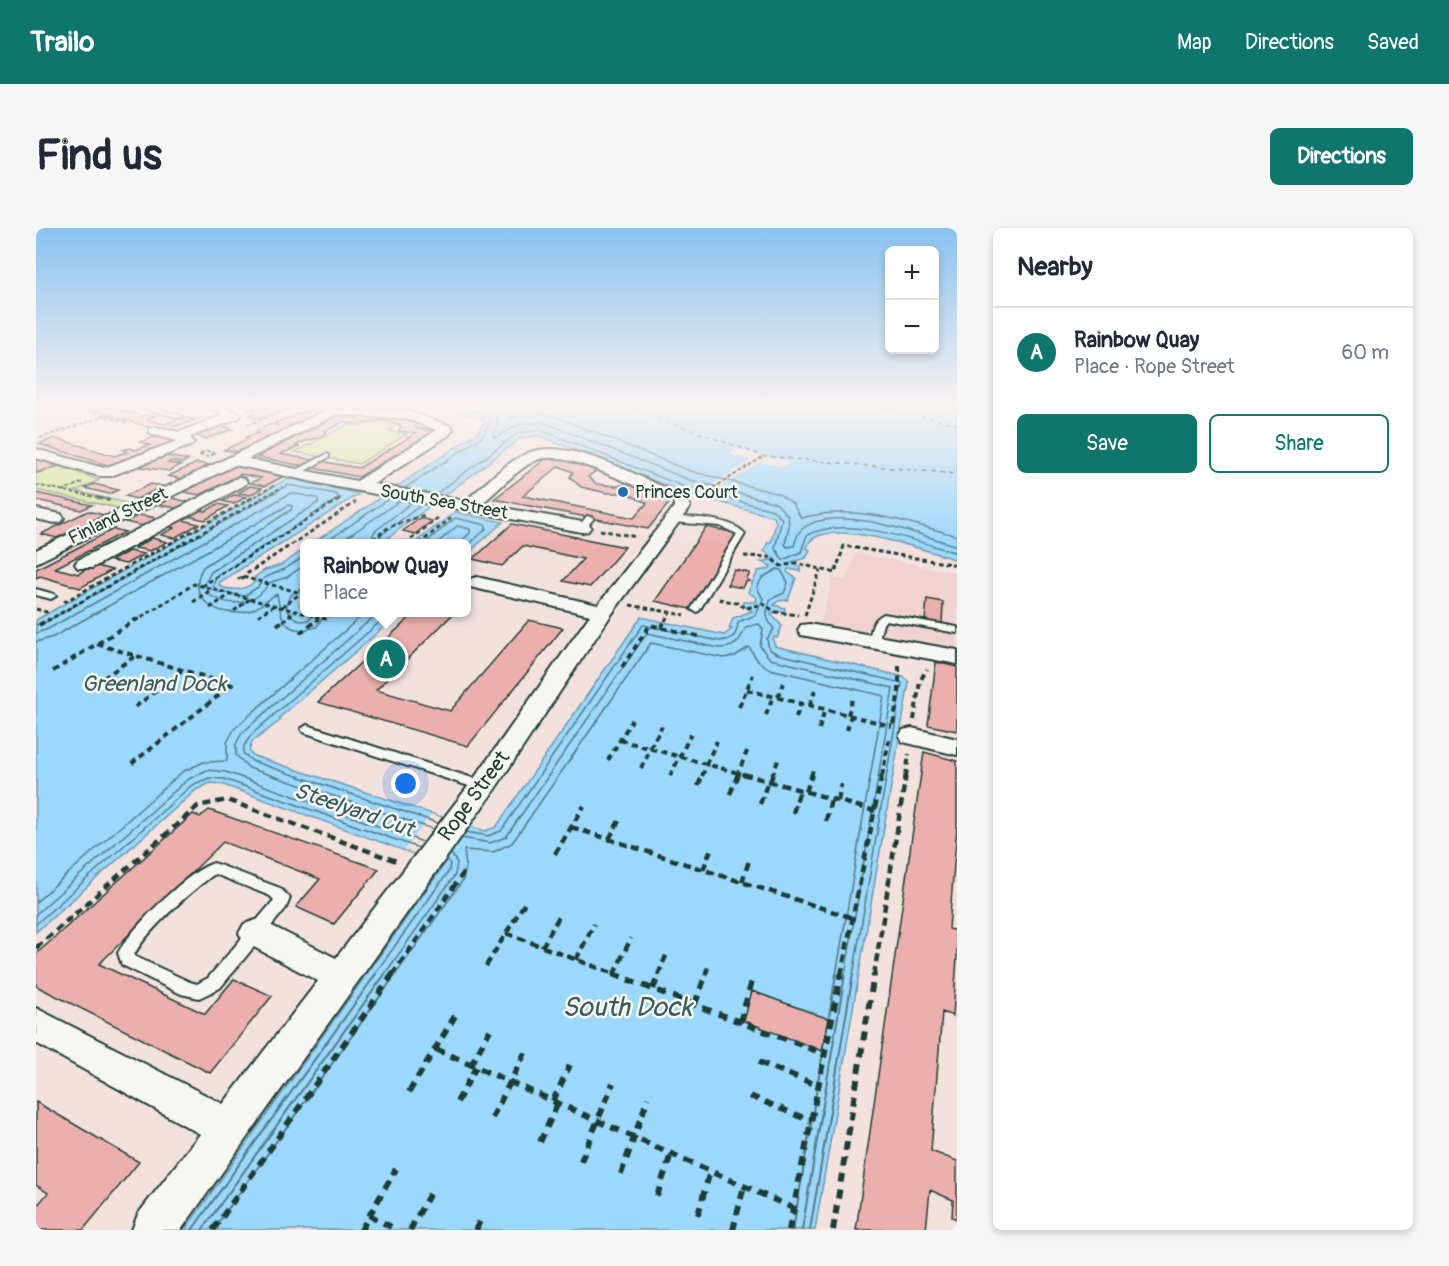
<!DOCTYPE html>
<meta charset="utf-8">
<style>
:root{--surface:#fff;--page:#f6f6f7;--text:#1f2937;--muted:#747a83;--line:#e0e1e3;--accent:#0f766e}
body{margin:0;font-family:Pangolin,sans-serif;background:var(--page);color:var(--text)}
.controls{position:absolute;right:18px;top:18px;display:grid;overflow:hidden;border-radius:9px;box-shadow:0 3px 9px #0003}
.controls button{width:54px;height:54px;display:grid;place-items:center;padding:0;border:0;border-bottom:2px solid var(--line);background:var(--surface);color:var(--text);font:30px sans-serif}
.you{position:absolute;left:370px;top:556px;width:21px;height:21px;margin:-15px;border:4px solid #fff;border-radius:50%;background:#1a73e8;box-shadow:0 0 0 9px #1a73e833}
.badge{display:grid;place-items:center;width:39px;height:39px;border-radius:50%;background:var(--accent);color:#fff;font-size:20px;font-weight:700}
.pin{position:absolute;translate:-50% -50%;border:3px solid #fff;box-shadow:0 2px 6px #0006}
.popup{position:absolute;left:264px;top:311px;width:171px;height:78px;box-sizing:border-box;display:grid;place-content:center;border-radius:9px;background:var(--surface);filter:drop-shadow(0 2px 4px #0005);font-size:20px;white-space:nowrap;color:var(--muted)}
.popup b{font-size:22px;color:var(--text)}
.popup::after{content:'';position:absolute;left:50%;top:100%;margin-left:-12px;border:12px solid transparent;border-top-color:var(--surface)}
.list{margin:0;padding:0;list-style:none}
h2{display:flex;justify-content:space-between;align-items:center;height:78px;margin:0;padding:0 24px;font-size:26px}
h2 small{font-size:20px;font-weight:400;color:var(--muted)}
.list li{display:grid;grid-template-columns:39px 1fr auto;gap:18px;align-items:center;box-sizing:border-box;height:90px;padding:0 24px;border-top:2px solid var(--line)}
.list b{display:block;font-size:22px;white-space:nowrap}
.list p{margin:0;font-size:20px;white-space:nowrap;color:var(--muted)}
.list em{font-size:20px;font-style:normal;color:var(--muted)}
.actions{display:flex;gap:12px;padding:18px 24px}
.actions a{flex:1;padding:14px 0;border:2px solid var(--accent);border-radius:9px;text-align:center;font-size:21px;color:var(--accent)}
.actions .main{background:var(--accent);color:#fff}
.map{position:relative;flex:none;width:921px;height:1002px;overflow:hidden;border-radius:9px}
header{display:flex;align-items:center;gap:36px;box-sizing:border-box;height:84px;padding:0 30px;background:var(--accent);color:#fff}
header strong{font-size:28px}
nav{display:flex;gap:33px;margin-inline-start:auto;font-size:21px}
.intro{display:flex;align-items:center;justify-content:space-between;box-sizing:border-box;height:144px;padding:0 36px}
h1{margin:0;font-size:42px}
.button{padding:15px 27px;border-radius:9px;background:var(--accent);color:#fff;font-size:21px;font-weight:700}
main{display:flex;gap:36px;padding:0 36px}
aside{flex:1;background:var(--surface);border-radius:9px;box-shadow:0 3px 9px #0003}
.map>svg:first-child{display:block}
.built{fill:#f1d2d0}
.green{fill:#d5e69a;stroke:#7a9267;stroke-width:1.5}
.water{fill:#9cd7fc;stroke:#6a99ac;stroke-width:1.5}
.pier{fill:#f3e1de}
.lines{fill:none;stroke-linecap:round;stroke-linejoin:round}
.shore-far1{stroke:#517b84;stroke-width:1.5}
.shore{stroke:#517b84;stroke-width:2}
.ferry{stroke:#385c5c;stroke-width:1.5;stroke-dasharray:4.5 4;stroke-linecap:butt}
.building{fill:#ebb0ae;stroke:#1f3d34;stroke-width:1.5;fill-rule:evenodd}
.lane-casing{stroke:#1f3d34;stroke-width:4}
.street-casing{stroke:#1f3d34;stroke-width:4}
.path-far4{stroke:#1f3d34;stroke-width:2;stroke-dasharray:4 2;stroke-linecap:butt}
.path-far3{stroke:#1f3d34;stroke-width:3;stroke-dasharray:4.5 3;stroke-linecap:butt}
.path-far2{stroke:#1f3d34;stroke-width:4;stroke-dasharray:6 4.5;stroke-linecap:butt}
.path-far1{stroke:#1f3d34;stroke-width:4.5;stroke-dasharray:8 5;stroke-linecap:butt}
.path{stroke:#1f3d34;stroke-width:6;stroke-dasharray:9 7;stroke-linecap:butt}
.lane{fill:#f6f6f2;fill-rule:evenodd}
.street{fill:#f6f6f2;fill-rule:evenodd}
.path-bridge{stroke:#1f3d34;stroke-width:3;stroke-dasharray:4.5 3;stroke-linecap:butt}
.poi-dot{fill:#1f6fb2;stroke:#f6f6f2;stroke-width:2}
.labels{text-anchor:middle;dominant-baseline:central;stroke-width:5;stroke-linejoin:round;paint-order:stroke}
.far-poi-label{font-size:18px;fill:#1f3d34;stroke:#f6f6f2;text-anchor:start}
.far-street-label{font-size:18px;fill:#1f3d34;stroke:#f6f6f2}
.street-label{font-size:21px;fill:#1f3d34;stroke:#f6f6f2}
.water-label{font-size:22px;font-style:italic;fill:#385c5c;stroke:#f6f6f2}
.near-water-label{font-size:27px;font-style:italic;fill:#385c5c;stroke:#f6f6f2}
</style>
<header>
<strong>Trailo</strong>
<nav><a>Map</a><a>Directions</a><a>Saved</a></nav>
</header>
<div class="intro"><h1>Find us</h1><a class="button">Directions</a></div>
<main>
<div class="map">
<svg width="921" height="1002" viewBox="0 0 921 1002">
<rect width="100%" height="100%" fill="#f3e1de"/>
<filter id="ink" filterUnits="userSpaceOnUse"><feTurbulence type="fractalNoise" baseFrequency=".0167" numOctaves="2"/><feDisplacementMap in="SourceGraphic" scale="12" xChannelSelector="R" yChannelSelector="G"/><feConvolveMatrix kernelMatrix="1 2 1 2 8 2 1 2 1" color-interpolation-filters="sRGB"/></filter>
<g filter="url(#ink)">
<path class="built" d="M820 325 921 345V422L784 396 797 350 809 352Z"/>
<path class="green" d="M341 193 359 196 358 200 352 203 371 206 323 236 259 224 312 196 325 198Z
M23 238 63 252 40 263 94 276 86 281 0 262V246Z"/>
<path class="water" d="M392 176H921V332C892 323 797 290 774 313L771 320 774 322 770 330 755 334 764 339V343L752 341 751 344 760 350 752 372 742 373 738 377 749 380V383L734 385 746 398 741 410 738 409 737 412 739 418 868 449 873 454 779 1002H149L408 637 185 556 174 555 160 562 0 704V392L249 252 257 251 323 266 184 354 183 358C197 363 206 363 219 354V349L229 342 245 337 269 321V372L264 377 269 380V384L364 385 243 490 245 492 216 514 213 523 218 528 449 603 460 599 605 389 688 407 696 401 693 400 697 390 716 383 709 379 707 374H720L721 370 712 364 722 343 733 341 735 338 725 334 739 331 728 323 732 314H735L740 294 738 289 647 264 503 208 485 210 345 315H277L442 204 449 194 446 190Z
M419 284 467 294 431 326V316L378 315Z"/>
<path class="pier" d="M700 221 756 234 748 239 724 234 665 272 656 270 715 232 692 226Z
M395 586 428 597 402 633 368 622Z"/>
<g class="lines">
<path class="shore-far1" d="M446 176C462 182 465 192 457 207L459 210 484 196 507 194 651 251 740 275 752 288 753 298 749 316 751 319 758 318C760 312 761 305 766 301 798 274 885 307 921 318
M465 176 473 190 493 185 515 187 654 243 743 266 757 276 765 290C819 276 869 293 921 308
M369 260 446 209 455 191 448 185 416 176
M400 266 482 205 504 202 649 259 737 282 746 291 739 320 747 332 765 324 771 307C811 287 880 313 921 325
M287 316 354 270
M301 316 365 272
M334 316 338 304 376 274
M342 316 344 308 386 276
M388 316 419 290 450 297V301L431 318
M400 316 421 298 434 301V305L422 316
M269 360C248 366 243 384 265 393L273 392 281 384
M343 384 206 505 200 516V527L213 540 397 601
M355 384 215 507 208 518 207 525 216 533 402 595
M0 397 8 395 252 257 300 266 303 270 180 349 177 358 183 364 208 368 222 359 228 350 247 342 269 328
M0 405 12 401 255 265 281 270 283 274 175 344 169 355 172 366C193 380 220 378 233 355L251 349 269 337
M0 414 17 409 253 277 256 278 255 282 167 339C148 371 184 391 213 383 224 380 231 371 241 366 245 390 248 409 280 399L291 384
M430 604 452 608 465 603 607 397 683 413C697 412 701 408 702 394L720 387 727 371 721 359 726 350 741 341 745 342 752 355 748 365 735 371C729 385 729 389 738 401L731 411 733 421 742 426 866 455 817 747
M426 610 454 615 470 609 611 405 683 420C700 420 703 414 710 399L723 396 727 401 724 418 734 431 857 460 809 747
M0 674 146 544 168 534 191 533V514L199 500 330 384
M0 686 151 552 171 542 190 544 387 614
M0 696 156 557 173 550 188 551 383 620
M338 747 413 643 414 636 411 631
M348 747 419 647 421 635 415 625
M359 747 427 652 430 639 428 622 457 624 476 615 615 415 687 430 699 428 713 419 722 433 734 441 848 468 800 747"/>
<path class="shore" d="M793 789 800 746
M156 1002 340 746
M166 1002 349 746
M177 1002 360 746
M757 1002 787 824
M766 1002 809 746
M774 1002 817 746"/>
<path class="ferry" d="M582 176 728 228 921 246
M826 176 921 196
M914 176 921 178"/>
</g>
<path class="building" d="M39 176H70L68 177 105 188 112 186 118 188 111 191 128 196 149 189 159 192 125 203Z
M239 176H264L225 191 213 187Z
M272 182 283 184 201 224 188 222 213 210 210 209 223 205 220 203 232 197H241L239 195Z
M337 187 374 191 379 195 380 200 399 203 323 249 221 229 301 188 318 190ZM348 192 365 197 363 203 380 205 323 240 244 226 264 218H260L264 215 284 209 291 204 288 203 303 197H300L306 194 324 196Z
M187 195 193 196 186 198 197 201 170 211 154 206Z
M119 209 140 214 74 238 3 216 19 210 78 228 91 224 87 222 93 220 99 222 114 217 104 214Z
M131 228 152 232 146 235 136 233 132 235 145 237 133 243 103 239Z
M513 228 532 231 560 243 552 249 561 256 580 258 592 256 634 274 612 301 458 271ZM523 238 537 244 534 249 545 259 571 265H590L611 275 598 290 487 268Z
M0 231 22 238 0 245Z
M161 235 174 237 145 251 132 248Z
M200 237 250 247 229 258 214 255 225 250 205 246 164 267 148 264Z
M58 256 82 262 73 266 49 260Z
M115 256 127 258 101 271 89 268Z
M214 258 226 260 214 267 202 265Z
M0 265 56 277 45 282 0 272Z
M198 267 210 269 198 276 186 273Z
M136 270 153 274 140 280 123 277Z
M182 276 192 278 169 292 151 288 163 282 170 283Z
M52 283 68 287 21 310 5 306Z
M103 287 121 290 107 298 89 294Z
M384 290 396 293 379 306 367 303Z
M142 291 163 296 138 310 125 307 138 300 130 298Z
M476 296 589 319 554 359 527 353 547 331 487 318 466 338 437 331Z
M670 299 701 305 654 381 619 373Z
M78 301 89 304 19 340 42 346 57 337 76 342 44 360 4 348 0 350V341Z
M116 310 131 314 114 323 99 320Z
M93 323 108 326 90 336 75 333Z
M698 342 714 345 711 351 714 353 710 354 707 360 691 357Z
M891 371 907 374 906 396 889 393Z
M380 384H419L340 462 414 483 493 392 527 400 432 518 282 474Z
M900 434 921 439V503L892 497Z
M888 524 921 533V598L913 701 921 703V729L917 788 906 784 895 923 921 933V991L916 989 917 972 894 962 890 1002H820Z
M173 582 343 641 298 696 260 679 284 651 187 614 63 736 169 786 198 751 236 768 174 845 0 758V726L157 586 164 589Z
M716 763 793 791 786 823 708 793Z
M0 874 103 934 47 1002H0V979L12 965 0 957Z"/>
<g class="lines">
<g class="lane-casing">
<path id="lane" d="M28 176H36L38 178 35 180Z
M105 176H117L113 178 146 188 143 190 104 179Z
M291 226 293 227V229L262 247 255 245Z
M551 288 558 290 549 301H543L542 299Z
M634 290C654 288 696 290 709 306L663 383 660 384 655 381 701 306 684 298 637 294H634Z
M0 361 18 366 20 368 15 371 0 367Z
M848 386 921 399V405L850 392 847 396 842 415H834L833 413C835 402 836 391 848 386Z
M271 497 452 555 454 558 452 561H442L267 504 265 501Z
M178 635 244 660 254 670 250 680 184 760 163 770 145 766 86 737 82 725C95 701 152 642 178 635ZM179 646 234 668 238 672 172 750 161 756 154 754 98 728C106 707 159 659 179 646Z"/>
</g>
<g class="street-casing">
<path id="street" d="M168 176H185L205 187 203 190 154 209 158 214 156 217 75 248H63L0 230V221L68 240 141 213 115 206 113 203 115 200 120 199 143 204 187 187Z
M299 178 372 183 415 198 417 201 413 207 338 256 429 273C449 257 468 235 492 225 530 208 604 249 640 265L641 270H651L654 279 575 387 457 564 145 1002H96L102 986 164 906 0 815V780L187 876 282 753 208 714 203 705 208 696 220 692 232 696 300 730 437 552 554 387 434 359 431 355 434 351 441 349 562 377 638 279V272L628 271C602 260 526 220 501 232 481 241 463 261 446 276L552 295 555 299 552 303 546 304 296 258 199 237 0 335V322ZM301 186 370 191 401 202 321 253 212 231Z
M203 249 209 251 211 254 209 257 56 340H42L39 336 42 332Z
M0 281 25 286 28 290 25 294 19 295 0 291Z
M773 396 921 422V436L765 407 762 402 765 397Z
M876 500 921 511V527L867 514 863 508 867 502Z"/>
</g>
<path class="path-far4" d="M47 181 92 195
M86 183 97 180
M211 183 231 176
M211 197 267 176
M4 210 72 187
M170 223 180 225 172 229 163 227Z
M0 257 69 271
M26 263 47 254
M662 270 728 228
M213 271 239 257
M224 271 246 259
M303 271 305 270"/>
<path class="path-far3" d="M62 270 76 273
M564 302 601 309
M331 316 353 299 388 287
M369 316 403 289
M383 316 415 290
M708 328 733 329 745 338 761 335 799 345 808 318 921 337
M207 349 203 351H207L209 347 320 274
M166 358 305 270
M683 371 701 375 710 380 727 376 740 384 762 387
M28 374 216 270
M157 374 176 361
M594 377 648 387
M246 379 269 362
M174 380 195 366
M0 381 10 384 13 382
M198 383 214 371
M769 387 784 342
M222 388 237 378
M11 393 227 270
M99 393 158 356 289 391 297 384
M247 393 259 383
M280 393 283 390
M629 393 633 386"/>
<path class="path-far2" d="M3 397 13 391
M241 397 249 391
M625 400 630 391
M264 405 282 391
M61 416 196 457 94 537
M586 439 614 397 666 409
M17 443 101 391
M59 456 99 428
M711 462 856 498
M742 469 747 455
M774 477 779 462
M99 479 146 443
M703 479 717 447
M730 487 737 468
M812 487 816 472
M760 489 765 475
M878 492 884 453 891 441
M857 496 863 463V435
M783 501 789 481
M811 502 815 487
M584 512 713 548
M614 520 626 498
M572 532 596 492
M670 536 681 513
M605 540 615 521
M634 548 655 506
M666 548 671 536
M701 548 712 521
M736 548 743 530
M775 548 778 539
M846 548 853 512
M870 548 873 526"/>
<path class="path-far1" d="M707 546 839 583
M734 554 737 546
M662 558 667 546
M770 564 776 546
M694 566 702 546
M802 573 805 556
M724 576 732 553
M757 585 764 562
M790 593 795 571
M535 599 817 690
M573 611 583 593
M519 626 548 578
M667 642 675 621
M706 654 713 633
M470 705 581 747
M506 719 525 685
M0 720 162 578 191 572 363 634
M540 732 558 696
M450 738 490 673
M578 746 595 710
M356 747 428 644
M622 747 632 723
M669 747 673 737
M805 747 846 546
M838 747 870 546"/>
<path class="path" d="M577 746 789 826
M617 761 623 746
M659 776 670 746
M704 794 716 753
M400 821 757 980
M723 834 783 858
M435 837 454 802
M373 864 419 788
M714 868 775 893
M517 873 534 837
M421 874 440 839
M456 890 492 819
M504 914 522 875
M545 933 577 855
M585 946 612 870
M621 968 635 926
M333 987 361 1002
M662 987 674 943
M177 1002 357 746
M325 1002 360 941
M374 1002 394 965
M440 1002 445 990
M697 1002 708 958
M753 1002 805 746
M797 1002 838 746"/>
<use href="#lane" class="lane"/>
<use href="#street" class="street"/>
<path class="path-bridge" d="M207 349 269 366"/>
</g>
</g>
<linearGradient id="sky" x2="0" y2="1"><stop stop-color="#89c2f0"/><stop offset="0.56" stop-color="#faf2f0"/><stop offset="1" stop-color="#faf2f0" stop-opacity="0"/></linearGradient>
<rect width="921" height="317" fill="url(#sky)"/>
<circle class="poi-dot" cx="587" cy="264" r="6"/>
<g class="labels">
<g class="far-poi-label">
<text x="599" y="264">Princes Court</text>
</g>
<g class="far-street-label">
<text transform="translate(408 274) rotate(10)">South Sea Street</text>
<text transform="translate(82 288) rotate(-26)">Finland Street</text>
</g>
<g class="street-label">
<text transform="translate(438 568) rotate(-54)">Rope Street</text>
</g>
<g class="water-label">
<text x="118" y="456">Greenland Dock</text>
<text transform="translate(318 582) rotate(19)">Steelyard Cut</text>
</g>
<g class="near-water-label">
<text x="591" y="779">South Dock</text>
</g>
</g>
</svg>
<div class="controls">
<button>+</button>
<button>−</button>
</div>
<div class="you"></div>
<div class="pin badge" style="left:350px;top:431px">A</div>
<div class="popup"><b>Rainbow Quay</b>Place</div>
</div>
<aside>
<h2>Nearby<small></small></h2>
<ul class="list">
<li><span class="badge">A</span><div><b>Rainbow Quay</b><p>Place · Rope Street</p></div><em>60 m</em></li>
</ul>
<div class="actions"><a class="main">Save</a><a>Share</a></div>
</aside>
</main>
